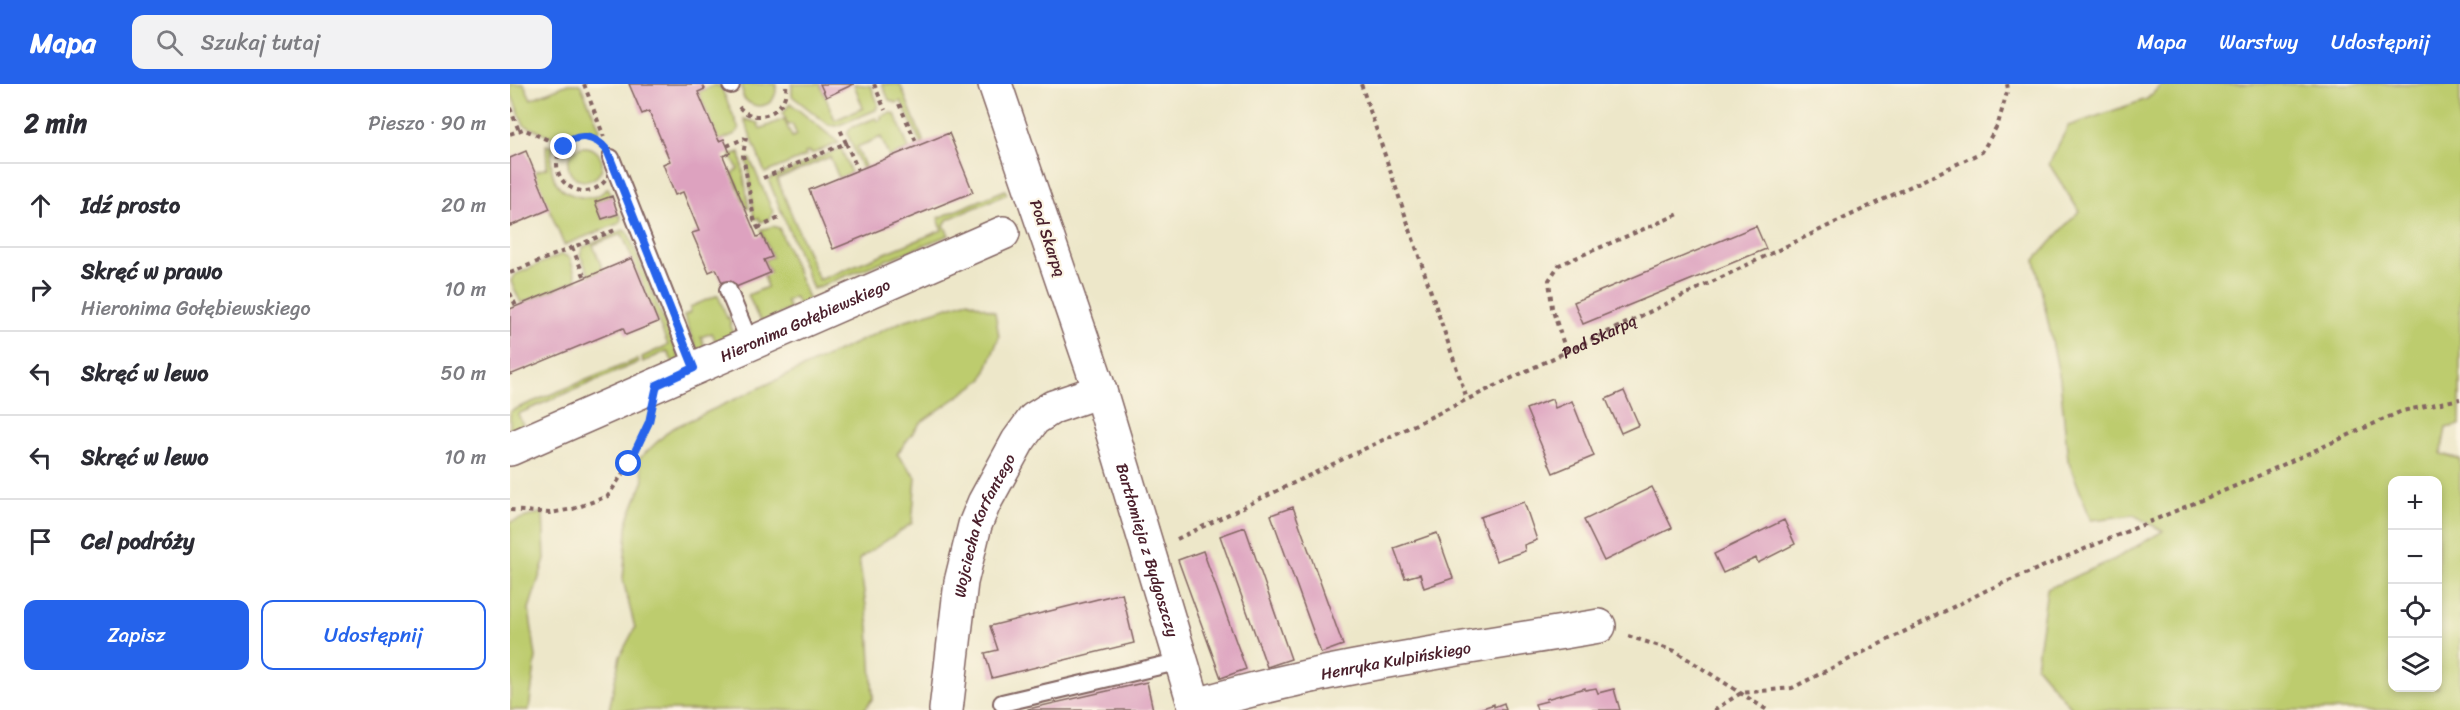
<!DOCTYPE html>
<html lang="pl">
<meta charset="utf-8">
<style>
:root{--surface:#fff;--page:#f2f2f3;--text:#2b2b33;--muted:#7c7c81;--line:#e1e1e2;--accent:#2563eb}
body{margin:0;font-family:Sriracha,sans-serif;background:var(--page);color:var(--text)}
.controls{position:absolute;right:18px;bottom:18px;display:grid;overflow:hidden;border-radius:12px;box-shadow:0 3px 9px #0003}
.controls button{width:54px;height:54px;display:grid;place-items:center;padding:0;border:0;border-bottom:2px solid var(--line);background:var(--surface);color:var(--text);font:30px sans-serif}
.stop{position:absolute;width:18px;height:18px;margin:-14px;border:4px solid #2563eb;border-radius:50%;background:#fff}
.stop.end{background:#2563eb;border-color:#fff;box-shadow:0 2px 6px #0008}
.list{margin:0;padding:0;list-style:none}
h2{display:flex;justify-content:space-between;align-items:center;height:78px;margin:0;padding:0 24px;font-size:26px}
h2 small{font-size:20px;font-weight:400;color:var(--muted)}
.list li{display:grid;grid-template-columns:39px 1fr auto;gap:18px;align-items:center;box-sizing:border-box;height:84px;padding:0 24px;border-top:2px solid var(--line)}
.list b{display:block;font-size:22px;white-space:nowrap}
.list p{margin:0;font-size:20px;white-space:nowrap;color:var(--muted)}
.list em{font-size:20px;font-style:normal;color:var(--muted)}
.actions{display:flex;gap:12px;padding:18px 24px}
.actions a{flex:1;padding:14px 0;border:2px solid var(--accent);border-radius:12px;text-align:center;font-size:21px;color:var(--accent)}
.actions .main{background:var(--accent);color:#fff}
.icon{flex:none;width:33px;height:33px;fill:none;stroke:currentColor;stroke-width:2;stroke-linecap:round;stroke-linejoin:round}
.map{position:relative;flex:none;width:1950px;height:626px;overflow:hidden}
header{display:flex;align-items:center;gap:36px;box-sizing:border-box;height:84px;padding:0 30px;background:var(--accent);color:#fff}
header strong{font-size:28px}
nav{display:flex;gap:33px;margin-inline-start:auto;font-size:21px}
.search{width:420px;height:54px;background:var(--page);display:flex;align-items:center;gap:15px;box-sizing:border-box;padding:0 21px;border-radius:12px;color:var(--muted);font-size:22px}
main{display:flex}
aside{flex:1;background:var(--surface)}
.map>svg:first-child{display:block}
.green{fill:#bdcc6e;stroke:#84764c;stroke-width:1.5;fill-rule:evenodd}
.building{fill:#dda2bf}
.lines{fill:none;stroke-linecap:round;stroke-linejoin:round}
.service-casing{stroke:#836562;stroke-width:20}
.minor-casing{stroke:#836562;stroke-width:36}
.tertiary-casing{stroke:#836562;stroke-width:36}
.path{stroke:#836562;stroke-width:4;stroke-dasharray:4.5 4.5;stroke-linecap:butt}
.service{stroke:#fff;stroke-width:16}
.minor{stroke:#fff;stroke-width:33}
.tertiary{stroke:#fff;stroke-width:33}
.route{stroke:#2563eb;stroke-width:8}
.labels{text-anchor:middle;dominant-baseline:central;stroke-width:4.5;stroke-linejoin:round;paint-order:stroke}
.street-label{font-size:16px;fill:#4a1f2b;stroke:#fcf5e5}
</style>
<header>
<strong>Mapa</strong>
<div class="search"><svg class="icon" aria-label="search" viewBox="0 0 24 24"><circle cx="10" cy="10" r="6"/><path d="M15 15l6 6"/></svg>Szukaj tutaj</div>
<nav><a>Mapa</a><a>Warstwy</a><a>Udostępnij</a></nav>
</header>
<main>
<aside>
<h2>2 min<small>Pieszo · 90 m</small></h2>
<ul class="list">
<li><svg class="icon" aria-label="ahead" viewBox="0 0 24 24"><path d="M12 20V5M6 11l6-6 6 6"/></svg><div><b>Idź prosto</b></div><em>20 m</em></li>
<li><svg class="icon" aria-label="right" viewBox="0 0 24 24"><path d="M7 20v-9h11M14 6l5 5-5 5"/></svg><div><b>Skręć w prawo</b><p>Hieronima Gołębiewskiego</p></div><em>10 m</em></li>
<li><svg class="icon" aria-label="left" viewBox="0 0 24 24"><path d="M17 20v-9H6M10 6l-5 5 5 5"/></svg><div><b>Skręć w lewo</b></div><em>50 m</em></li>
<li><svg class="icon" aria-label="left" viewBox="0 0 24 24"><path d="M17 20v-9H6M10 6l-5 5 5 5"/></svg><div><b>Skręć w lewo</b></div><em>10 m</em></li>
<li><svg class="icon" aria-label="arrive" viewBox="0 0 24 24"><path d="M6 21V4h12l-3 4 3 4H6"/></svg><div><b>Cel podróży</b></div></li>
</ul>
<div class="actions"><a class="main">Zapisz</a><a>Udostępnij</a></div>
</aside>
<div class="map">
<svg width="1950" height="626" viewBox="0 0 1950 626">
<rect width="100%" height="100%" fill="#fcf5e5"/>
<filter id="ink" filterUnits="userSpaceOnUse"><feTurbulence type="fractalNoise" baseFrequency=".0167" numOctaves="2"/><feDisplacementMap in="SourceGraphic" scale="12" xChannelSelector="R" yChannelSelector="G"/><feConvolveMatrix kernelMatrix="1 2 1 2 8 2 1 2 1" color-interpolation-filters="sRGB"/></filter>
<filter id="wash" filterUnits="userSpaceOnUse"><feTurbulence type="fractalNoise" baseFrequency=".008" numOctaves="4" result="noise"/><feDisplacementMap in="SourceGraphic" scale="24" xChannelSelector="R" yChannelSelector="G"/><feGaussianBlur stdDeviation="1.35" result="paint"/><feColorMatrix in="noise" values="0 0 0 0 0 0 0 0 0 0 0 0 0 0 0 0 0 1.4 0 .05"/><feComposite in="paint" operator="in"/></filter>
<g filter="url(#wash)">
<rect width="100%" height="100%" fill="#ede7c9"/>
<path class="green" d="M0 0H14L21 15 58 0H70L90 45 87 48C72 44 62 45 52 57L14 41 0 7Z
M232 0H266C269 21 246 30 233 13Z
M282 0H310L325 36 353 24 344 0 361 2 368 20 366 26 327 42 319 41 282 12Z
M372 0H390L414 59 411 60 391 17 386 19 379 16Z
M1652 0H1950V341L1936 344 1931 370 1950 375V626H1563L1526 582 1537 505 1605 475 1653 447 1624 431 1581 436 1558 376 1550 295 1525 176 1569 127 1539 80 1558 42 1637 15ZM1928 396V604H1882V396Z
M205 1 211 3 229 45 225 50 209 57 188 8Z
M280 19 329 59 301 70 300 67 295 69 296 72 255 89 234 35 248 39 250 45 274 35 282 53 287 51 282 40 278 41 273 29Z
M380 29 385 30 399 65 379 73 371 53 347 63 355 83 352 85 337 49 340 44 366 34 368 37 372 35 371 32Z
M36 61 43 63C38 85 43 107 67 112 72 114 81 114 87 112 90 111 95 106 98 104L102 112 85 118 92 135 108 130 111 133 110 139 54 161 24 88 37 84Z
M58 80a17 17 0 1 1 34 0a17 17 0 1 1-34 0Z
M331 64 341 89 329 94 320 73 267 95 309 196 432 146 428 134 495 106 497 110 438 135 434 141 439 151 303 205 259 97 261 94Z
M230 68 239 124 237 125 222 89 228 85 221 71Z
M240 75 263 128 260 135 250 138 249 134 244 135 237 76Z
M263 142 269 144 302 224 293 226 284 213 276 217 280 225 253 238 247 231 238 211 257 203 254 191 260 188 254 176 262 173 251 146Z
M113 146 118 149 170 276 164 280 157 267 133 278 132 273 158 261 112 150 83 161 93 186 80 192 70 171 73 163Z
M52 170 60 174 67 196 11 219 1 197 4 191Z
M208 211 217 234 219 233 223 250 209 265 202 249 191 253 197 269 189 271 174 231 180 229V223Z
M458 217 485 228 489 253 473 295 410 339 387 370 406 393 402 439 349 475 359 542 363 614 354 626H99L110 572 125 544 113 496 118 435 134 396 129 375 161 345 393 237Z
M128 275 129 278 8 330 13 341 0 354V327Z
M33 428 35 475 19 525 26 573 19 626H0V438Z"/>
<g id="blocks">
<path class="building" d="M119 0H192L195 5 188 8 209 57 214 55 220 69 213 72 247 153 252 151 262 173 254 176 260 189 216 207 206 185 199 188 182 149 189 147 173 108 165 111 153 80 160 77 139 27 132 30Z
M310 0H344L316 13Z
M439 49 463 108 323 165 299 106Z
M16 67 40 125 0 142V74Z
M102 112 108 130 92 135 85 118Z
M1246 142 1256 165 1073 240 1064 218Z
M122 174 148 238 116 251 113 244 0 291V225Z
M1114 307 1129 341 1111 349 1096 315Z
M1042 315 1045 324 1062 317 1084 372 1043 389 1016 325Z
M1142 403 1162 444 1094 477 1074 436Z
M1014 418 1027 456 1014 461 1015 467 986 477 970 433Z
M783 423 833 561 811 569 761 431Z
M1274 436 1285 460 1248 479 1246 474 1213 489 1204 470Z
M735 443 781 575 757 583 710 452Z
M927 449 943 494 914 504 910 490 895 494 884 464Z
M693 467 736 585 711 594 668 476Z
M612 509 624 559 482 594 475 569 488 566 480 542Z
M637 598 643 626H518V625Z
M1075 604V606L1086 604 1088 609 1104 605 1110 626H1027L1025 620 1037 617 1036 615Z
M994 619 996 626H967L984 620V623Z"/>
</g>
</g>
<g filter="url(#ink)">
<use href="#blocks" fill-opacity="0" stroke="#836562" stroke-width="1.5"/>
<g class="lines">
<g class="service-casing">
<path id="service" d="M221 0V1
M101 74 184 284
M218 206 240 259
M492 619 671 577"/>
</g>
<g class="minor-casing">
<g id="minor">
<path id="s2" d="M590 307 686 626"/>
<path id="s3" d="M0 365 493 149"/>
<path id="s4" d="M684 622C815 582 954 565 1089 542"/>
</g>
</g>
<g class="tertiary-casing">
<g id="tertiary">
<path id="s5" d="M436 626 451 498 465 441 474 419 508 357 524 335 543 323 590 307 485 0"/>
</g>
</g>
<g class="path">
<path d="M74 0 94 53"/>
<path d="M364 0 375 26"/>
<path d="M851 0 957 315"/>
<path d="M389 20 408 62"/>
<path d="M229 23C247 43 279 27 276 0"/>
<path d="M0 24 9 47"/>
<path d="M0 50 13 45 54 63"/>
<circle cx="74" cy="80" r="27"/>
<path d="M236 53 233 71 244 135 248 144 244 145"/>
<path d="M336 59 348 86"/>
<path d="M217 62 235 54"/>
<path d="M253 94 336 59 330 45"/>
<path d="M248 144 269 134"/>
<path d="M62 163 75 194"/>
<path d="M0 189 105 146"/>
<path d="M0 209 6 222"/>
<path d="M1056 267 1042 224 1039 196 1049 181 1169 130"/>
<path d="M0 426 40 429 63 425 98 412 119 380 139 339"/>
<path id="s1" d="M667 455 1472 68 1488 40 1498 5 1497 0"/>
<path d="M1118 552 1165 567 1257 626"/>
<path d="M1204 626 1231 609 1282 604 1477 506 1737 397 1892 327 1950 315"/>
</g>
<use href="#service" class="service"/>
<use href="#minor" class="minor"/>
<use href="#tertiary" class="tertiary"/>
</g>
</g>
<g class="lines" filter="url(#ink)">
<path class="route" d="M54 63C67 47 85 52 97 66L184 284 147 301 139 338 119 380"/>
</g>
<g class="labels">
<g class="street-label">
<text transform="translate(538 154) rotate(71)">Pod Skarpą</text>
<text stroke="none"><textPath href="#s3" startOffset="322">Hieronima Gołębiewskiego</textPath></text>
<text stroke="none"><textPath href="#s1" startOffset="468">Pod Skarpą</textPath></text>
<text stroke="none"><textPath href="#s5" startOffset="190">Wojciecha Korfantego</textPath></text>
<text stroke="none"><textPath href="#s2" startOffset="166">Bartłomieja z Bydgoszczy</textPath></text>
<text stroke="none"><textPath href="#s4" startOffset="207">Henryka Kulpińskiego</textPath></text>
</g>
</g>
</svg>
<div class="controls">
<button>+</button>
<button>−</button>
<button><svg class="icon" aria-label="locate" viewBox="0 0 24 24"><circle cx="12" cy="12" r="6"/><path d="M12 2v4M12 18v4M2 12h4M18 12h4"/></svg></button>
<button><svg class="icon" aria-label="layers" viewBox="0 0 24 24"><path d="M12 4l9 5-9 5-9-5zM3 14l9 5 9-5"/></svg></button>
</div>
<div class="stop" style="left:119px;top:380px"></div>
<div class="stop end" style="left:54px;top:63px"></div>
</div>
</main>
